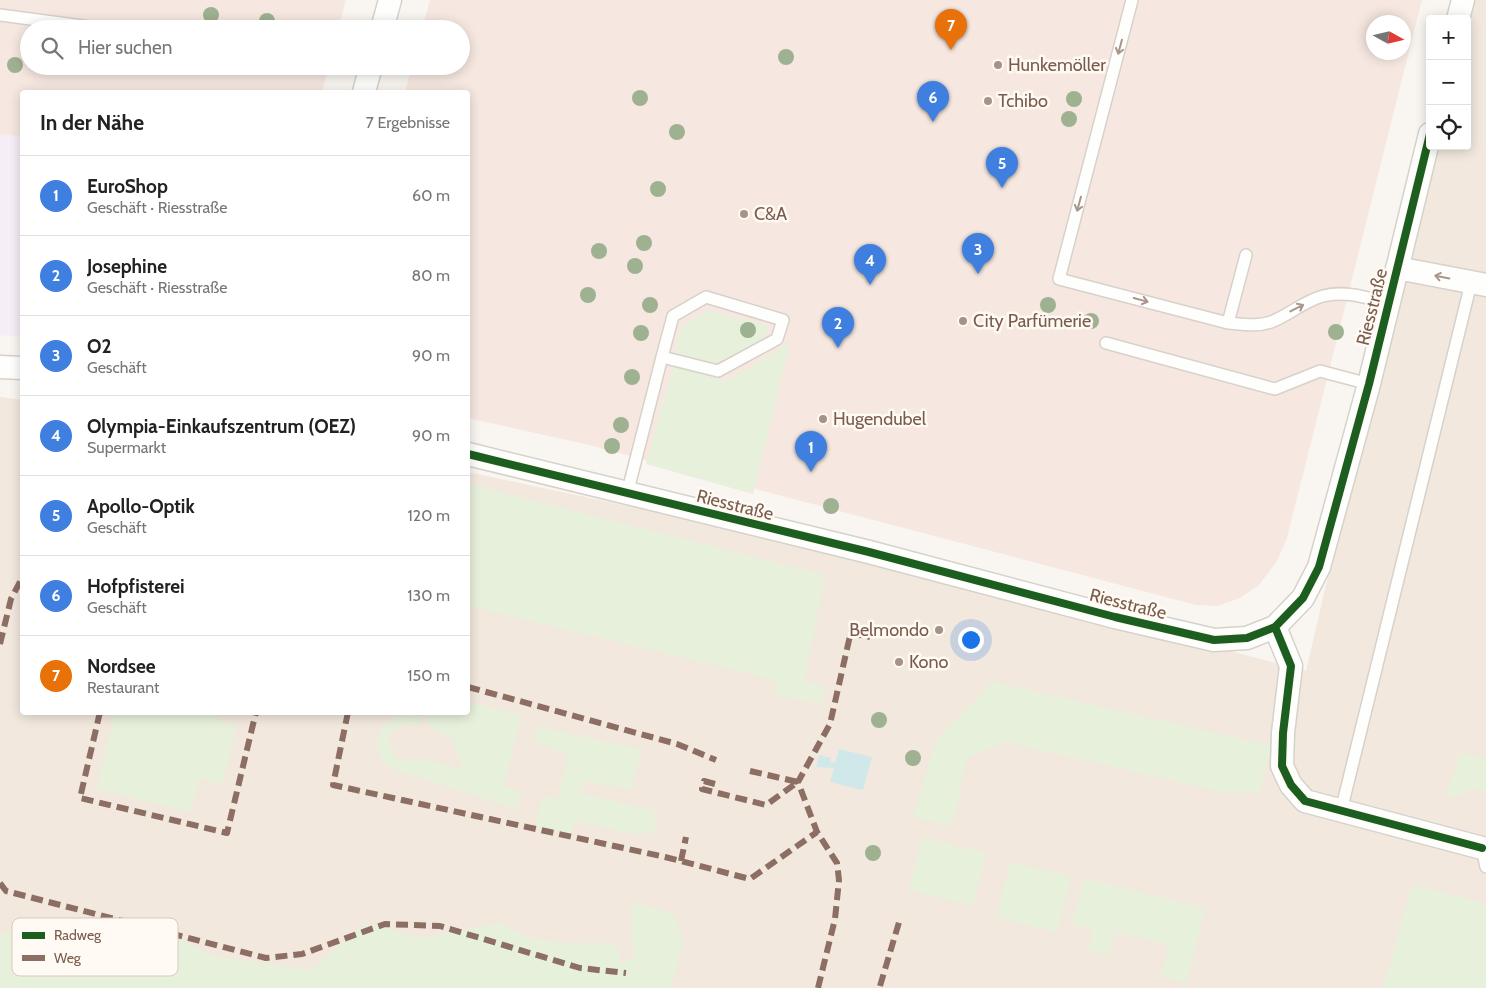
<!DOCTYPE html>
<html lang="de">
<meta charset="utf-8">
<style>
:root{--surface:#fff;--page:#f2f2f2;--text:#222;--muted:#767676;--line:#e0e0e0;--accent:#db2777}
body{margin:0;font-family:Cabin,sans-serif;background:var(--page);color:var(--text)}
.controls{position:absolute;right:15px;top:15px;display:grid;overflow:hidden;border-radius:5px;box-shadow:0 2px 12px #0003}
.controls button{width:45px;height:45px;display:grid;place-items:center;padding:0;border:0;border-bottom:1px solid var(--line);background:var(--surface);color:var(--text);font:25px sans-serif}
.compass{position:absolute;left:1366px;top:15px;width:45px;height:45px;border-radius:50%;background:var(--surface);box-shadow:0 2px 12px #0003;rotate:98deg}
.you{position:absolute;left:970px;top:639px;width:18px;height:18px;margin:-12px;border:4px solid #fff;border-radius:50%;background:#1a73e8;box-shadow:0 0 0 8px #1a73e833}
.badge{display:grid;place-items:center;width:32px;height:32px;border-radius:50%;background:var(--accent);color:#fff;font-size:16px;font-weight:700}
.pin{position:absolute;translate:-50% -41px;filter:drop-shadow(0 1px 2px #0008)}
.pin::after{content:'';position:absolute;top:26px;width:18px;height:15px;background:inherit;clip-path:polygon(0 0,100% 0,50% 100%)}
.list{margin:0;padding:0;list-style:none}
h2{display:flex;justify-content:space-between;align-items:center;height:65px;margin:0;padding:0 20px;font-size:21px}
h2 small{font-size:16px;font-weight:400;color:var(--muted)}
.list li{display:grid;grid-template-columns:32px 1fr auto;gap:15px;align-items:center;box-sizing:border-box;height:80px;padding:0 20px;border-top:1px solid var(--line)}
.list b{display:block;font-size:19px;white-space:nowrap}
.list p{margin:0;font-size:16px;white-space:nowrap;color:var(--muted)}
.list em{font-size:16px;font-style:normal;color:var(--muted)}
.icon{flex:none;width:28px;height:28px;fill:none;stroke:currentColor;stroke-width:2;stroke-linecap:round;stroke-linejoin:round}
.map{position:relative;flex:none;width:1486px;height:988px;overflow:hidden}
.search{position:absolute;background:var(--surface);box-shadow:0 2px 12px #0003;left:20px;top:20px;width:450px;height:55px;display:flex;align-items:center;gap:12px;box-sizing:border-box;padding:0 18px;border-radius:28px;color:var(--muted);font-size:19px}
.panel{position:absolute;background:var(--surface);box-shadow:0 2px 12px #0003;left:20px;top:90px;width:450px;height:625px;border-radius:5px}
.map>svg:first-child{display:block}
.residential{fill:#f2e8de}
.commercial{fill:#f6e8e1;fill-rule:evenodd}
.education{fill:#f6eef6}
.green{fill:#e7f0db}
.water{fill:#d0e8ea}
.lines{fill:none;stroke-linecap:round;stroke-linejoin:round}
.service-casing{stroke:#d7d1cb;stroke-width:14}
.minor-casing{stroke:#d7d1cb;stroke-width:25}
.service{stroke:#fefefd;stroke-width:11}
.minor{stroke:#fefefd;stroke-width:22}
.quiet{stroke:#8d6e63;stroke-width:6;stroke-dasharray:12 6;stroke-linecap:butt}
.cycleway-casing{stroke:#fffaf3;stroke-width:11}
.cycleway{stroke:#1b5e20;stroke-width:8}
.tree{fill:#9eb190}
.oneway{stroke:#a8958b}
.poi-dot{fill:#a69286;stroke:#fffaf3;stroke-width:2}
.labels{text-anchor:middle;dominant-baseline:central;stroke-width:5;stroke-linejoin:round;paint-order:stroke}
.poi-label{font-size:18px;fill:#7a5c4d;stroke:#fffaf3;text-anchor:start}
.street-label{font-size:18px;fill:#7a5c4d;stroke:#fffaf3}
.key{fill:#fffaf3;stroke:#d7cbc1;stroke-width:1}
.key-label{font-size:14px;fill:#7a5c4d}
</style>
<div class="map">
<svg width="1486" height="988" viewBox="0 0 1486 988">
<rect width="100%" height="100%" fill="#f9f5f0"/>
<path class="residential" d="M1462 0H1486V988H0V397L22 400V712H468V472L881 560 1306 671 1430 137V146H1467V19Z"/>
<path class="commercial" d="M0 0H346L338 29H29V66H329L322 92H22V137L0 134Z
M430 0H1422L1287 538 1277 561 1259 585 1240 598 1217 606 1196 605 585 444 468 418V92H405L412 66H461V29H422ZM1374 22H1404V52H1374Z"/>
<path class="education" d="M0 134 22 137V337L0 335Z"/>
<path class="green" d="M707 310 769 326 765 338 716 363 674 353 681 327Z
M790 343 753 494 646 464 673 366 725 381Z
M468 484 825 575 804 682 826 687 822 704 773 694 776 680 468 606Z
M993 682 1272 746 1259 793H1227L1005 742 967 758 952 826 913 817 936 740Z
M468 702 521 715 504 787 521 791 517 809 395 770C362 753 377 706 422 717L419 726C404 723 393 725 388 741L397 760 421 759 462 769 453 739 429 726 424 713 468 712Z
M114 713H222L220 721 237 726 222 784 199 779 191 812 97 789Z
M537 726 642 750 631 790 584 781 581 793 653 810 657 825 651 832 638 835 575 821 571 834 535 826 543 795 558 799 568 755 532 740Z
M1460 753 1486 758V791L1474 788 1454 798 1446 796Z
M922 837 986 853 973 906 909 890Z
M1010 862 1071 876 1057 932 997 917Z
M1084 878 1205 908 1186 983 1161 977 1168 945 1115 932 1109 956 1088 950 1093 930 1072 924Z
M1412 885 1479 902 1486 906V988H1383Z
M632 903 674 913 683 941 671 988H0V933L74 919 151 922 210 955 310 970 366 923 421 938 500 923 525 937 564 943H614L623 964 636 956 632 942Z"/>
<path class="water" d="M839 749 872 757 863 790 830 782 834 768 816 767 819 755 831 758 830 762 835 763Z"/>
<g class="lines">
<g class="service-casing">
<path id="service" d="M1132 0 1059 279 1228 323C1242 324 1257 327 1271 322 1289 315 1304 301 1323 296 1345 290 1367 298 1389 303
M0 15 105 29
M1228 323 1246 255
M1106 343 1275 389 1320 371 1369 384
M627 494 662 357 718 371 777 339 783 320 706 297 673 316 662 357
M1341 811 1471 283
M1482 848 1486 867"/>
</g>
<g class="minor-casing">
<path id="minor" d="M1458 19 1463 0
M382 29 390 0
M364 92 371 66
M1397 268 1486 285
M0 367 22 368
M468 454 869 552 1115 617 1214 640 1247 638 1275 627 1303 598 1319 567 1369 384 1430 134
M1275 627 1291 666 1283 733 1282 766 1291 785 1305 801 1482 848"/>
</g>
<use href="#service" class="service"/>
<use href="#minor" class="minor"/>
<path class="quiet" d="M850 633 870 637
M0 644 11 599 22 578
M468 687 677 744 716 760
M100 712 80 798 227 833 256 712
M348 712 333 785 665 857 750 879 817 832
M750 771 798 782
M715 784 704 781 702 789 766 805 798 782
M681 861 686 837
M0 883 6 891 266 958 302 954 385 924 440 926 580 968 626 973
M880 986 900 919
M818 988 835 919 839 880 837 863 817 832 798 782 830 724 852 627"/>
<g class="cycleway-casing">
<path id="cycleway" d="M468 454 869 552 1115 617 1214 640 1247 638 1275 627 1303 598 1319 567 1369 384 1430 134
M1275 627 1291 666 1283 733 1282 766 1291 785 1305 801 1482 848"/>
</g>
<use href="#cycleway" class="cycleway"/>
</g>
<g class="tree">
<circle cx="211" cy="15" r="8"/>
<circle cx="267" cy="21" r="8"/>
<circle cx="786" cy="57" r="8"/>
<circle cx="15" cy="65" r="8"/>
<circle cx="640" cy="98" r="8"/>
<circle cx="1074" cy="99" r="8"/>
<circle cx="1069" cy="119" r="8"/>
<circle cx="677" cy="132" r="8"/>
<circle cx="658" cy="189" r="8"/>
<circle cx="644" cy="243" r="8"/>
<circle cx="599" cy="251" r="8"/>
<circle cx="635" cy="266" r="8"/>
<circle cx="588" cy="295" r="8"/>
<circle cx="650" cy="305" r="8"/>
<circle cx="1048" cy="305" r="8"/>
<circle cx="1091" cy="321" r="8"/>
<circle cx="748" cy="330" r="8"/>
<circle cx="1336" cy="332" r="8"/>
<circle cx="641" cy="333" r="8"/>
<circle cx="632" cy="377" r="8"/>
<circle cx="621" cy="425" r="8"/>
<circle cx="612" cy="446" r="8"/>
<circle cx="831" cy="506" r="8"/>
<circle cx="879" cy="720" r="8"/>
<circle cx="913" cy="758" r="8"/>
<circle cx="873" cy="853" r="8"/>
</g>
<defs><path id="oneway-shaft" d="M-6 0H5M1.5-3L5.5 0L1.5 3" fill="none" stroke-width="1.6" stroke-linecap="round" stroke-linejoin="round" transform="scale(1.25)"/></defs>
<g class="oneway">
<use href="#oneway-shaft" transform="translate(1120 47) rotate(105)"/>
<use href="#oneway-shaft" transform="translate(1079 204) rotate(105)"/>
<use href="#oneway-shaft" transform="translate(1442 277) rotate(-169)"/>
<use href="#oneway-shaft" transform="translate(1141 300) rotate(15)"/>
<use href="#oneway-shaft" transform="translate(1297 308) rotate(-27)"/>
</g>
<g class="poi-dot">
<circle cx="998" cy="65" r="5"/>
<circle cx="988" cy="101" r="5"/>
<circle cx="744" cy="214" r="5"/>
<circle cx="963" cy="321" r="5"/>
<circle cx="823" cy="419" r="5"/>
<circle cx="939" cy="630" r="5"/>
<circle cx="899" cy="662" r="5"/>
</g>
<g class="labels">
<g class="poi-label">
<text x="1008" y="65">Hunkemöller</text>
<text x="998" y="101">Tchibo</text>
<text x="754" y="214">C&amp;A</text>
<text x="973" y="321">City Parfümerie</text>
<text x="833" y="419">Hugendubel</text>
<text x="929" y="630" text-anchor="end">Belmondo</text>
<text x="909" y="662">Kono</text>
</g>
<g class="street-label">
<text transform="translate(1372 307) rotate(-76)">Riesstraße</text>
<text transform="translate(735 505) rotate(14)">Riesstraße</text>
<text transform="translate(1128 604) rotate(14)">Riesstraße</text>
</g>
</g>
<rect x="12" y="918" width="166" height="58" rx="8" class="key"/>
<rect x="22" y="932" width="23" height="7" fill="#1b5e20"/>
<rect x="22" y="955" width="23" height="6" fill="#8d6e63"/>
<g class="key-label">
<text x="54" y="940">Radweg</text>
<text x="54" y="963">Weg</text>
</g>
</svg>
<div class="controls">
<button>+</button>
<button>−</button>
<button><svg class="icon" aria-label="locate" viewBox="0 0 24 24"><circle cx="12" cy="12" r="6"/><path d="M12 2v4M12 18v4M2 12h4M18 12h4"/></svg></button>
</div>
<svg class="compass" viewBox="-18 -18 36 36"><path d="M0-13l5 13h-10z" fill="#e53935"/><path d="M0 13l5-13h-10z" fill="#767676"/></svg>
<div class="you"></div>
<div class="pin badge" style="left:811px;top:472px;background:#3f7fe0">1</div>
<div class="pin badge" style="left:838px;top:348px;background:#3f7fe0">2</div>
<div class="pin badge" style="left:978px;top:274px;background:#3f7fe0">3</div>
<div class="pin badge" style="left:870px;top:285px;background:#3f7fe0">4</div>
<div class="pin badge" style="left:1002px;top:188px;background:#3f7fe0">5</div>
<div class="pin badge" style="left:933px;top:122px;background:#3f7fe0">6</div>
<div class="pin badge" style="left:951px;top:50px;background:#e8710a">7</div>
<div class="search"><svg class="icon" aria-label="search" viewBox="0 0 24 24"><circle cx="10" cy="10" r="6"/><path d="M15 15l6 6"/></svg>Hier suchen</div>
<section class="panel">
<h2>In der Nähe<small>7 Ergebnisse</small></h2>
<ul class="list">
<li><span class="badge" style="background:#3f7fe0">1</span><div><b>EuroShop</b><p>Geschäft · Riesstraße</p></div><em>60 m</em></li>
<li><span class="badge" style="background:#3f7fe0">2</span><div><b>Josephine</b><p>Geschäft · Riesstraße</p></div><em>80 m</em></li>
<li><span class="badge" style="background:#3f7fe0">3</span><div><b>O2</b><p>Geschäft</p></div><em>90 m</em></li>
<li><span class="badge" style="background:#3f7fe0">4</span><div><b>Olympia-Einkaufszentrum (OEZ)</b><p>Supermarkt</p></div><em>90 m</em></li>
<li><span class="badge" style="background:#3f7fe0">5</span><div><b>Apollo-Optik</b><p>Geschäft</p></div><em>120 m</em></li>
<li><span class="badge" style="background:#3f7fe0">6</span><div><b>Hofpfisterei</b><p>Geschäft</p></div><em>130 m</em></li>
<li><span class="badge" style="background:#e8710a">7</span><div><b>Nordsee</b><p>Restaurant</p></div><em>150 m</em></li>
</ul>
</section>
</div>
